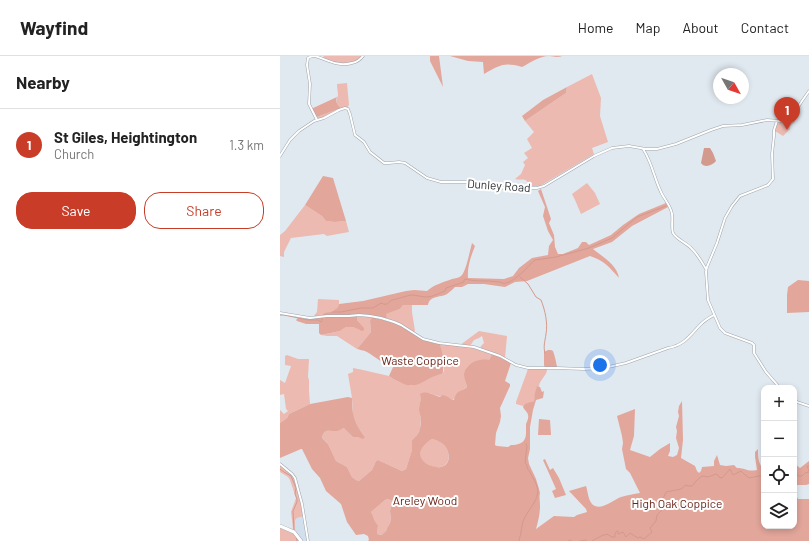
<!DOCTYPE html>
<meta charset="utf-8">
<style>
:root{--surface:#fff;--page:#f2f2f2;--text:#222;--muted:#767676;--line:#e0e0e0;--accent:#c83c28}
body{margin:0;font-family:Barlow,sans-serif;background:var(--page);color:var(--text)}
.controls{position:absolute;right:12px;bottom:12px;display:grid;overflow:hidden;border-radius:8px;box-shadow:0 2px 6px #0003}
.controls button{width:36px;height:36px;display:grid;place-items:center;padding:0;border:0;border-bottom:1px solid var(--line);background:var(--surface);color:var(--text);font:20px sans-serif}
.compass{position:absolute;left:433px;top:12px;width:36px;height:36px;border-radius:50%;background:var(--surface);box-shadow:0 2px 6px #0003;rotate:130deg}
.you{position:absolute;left:320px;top:309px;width:14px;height:14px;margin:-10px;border:3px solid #fff;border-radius:50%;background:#1a73e8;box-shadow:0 0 0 6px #1a73e833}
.badge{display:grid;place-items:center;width:26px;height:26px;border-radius:50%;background:var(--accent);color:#fff;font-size:13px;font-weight:700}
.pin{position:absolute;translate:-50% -33px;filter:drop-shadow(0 1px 2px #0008)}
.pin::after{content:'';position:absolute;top:21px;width:14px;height:12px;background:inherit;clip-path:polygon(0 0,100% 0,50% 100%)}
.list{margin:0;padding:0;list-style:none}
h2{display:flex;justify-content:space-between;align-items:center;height:52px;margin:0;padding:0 16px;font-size:17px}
h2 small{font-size:13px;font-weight:400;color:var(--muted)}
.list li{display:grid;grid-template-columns:26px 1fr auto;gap:12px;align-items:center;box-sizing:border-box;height:72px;padding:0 16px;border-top:1px solid var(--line)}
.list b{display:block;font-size:15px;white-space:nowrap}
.list p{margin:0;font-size:13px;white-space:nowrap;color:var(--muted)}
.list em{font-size:13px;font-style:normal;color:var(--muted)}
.actions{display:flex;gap:8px;padding:12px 16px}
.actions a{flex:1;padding:9px 0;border:1px solid var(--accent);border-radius:16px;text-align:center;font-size:14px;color:var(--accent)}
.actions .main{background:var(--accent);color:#fff}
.icon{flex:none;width:22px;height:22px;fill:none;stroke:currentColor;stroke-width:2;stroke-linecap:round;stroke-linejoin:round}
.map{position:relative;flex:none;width:529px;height:485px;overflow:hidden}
header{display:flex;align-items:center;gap:24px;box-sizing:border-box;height:56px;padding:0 20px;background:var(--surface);border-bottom:1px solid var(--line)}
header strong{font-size:19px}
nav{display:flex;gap:22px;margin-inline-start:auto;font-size:14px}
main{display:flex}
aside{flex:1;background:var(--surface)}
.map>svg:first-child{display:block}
.built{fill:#d2dfed}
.green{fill:#ecbab0}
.forest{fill:#e2a69b;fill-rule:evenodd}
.water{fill:#d4998d}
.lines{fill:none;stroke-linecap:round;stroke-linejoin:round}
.stream{stroke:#d4998d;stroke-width:1}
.minor-casing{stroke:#9ea5ad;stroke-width:3}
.major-casing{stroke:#9ea5ad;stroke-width:4}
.minor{stroke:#fff;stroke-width:2}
.major{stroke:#fff;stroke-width:3}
.labels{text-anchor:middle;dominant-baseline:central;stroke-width:4;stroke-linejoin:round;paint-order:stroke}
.street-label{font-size:12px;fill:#323538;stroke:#fff}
.park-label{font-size:12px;fill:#6a2419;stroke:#fff}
</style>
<header>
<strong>Wayfind</strong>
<nav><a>Home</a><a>Map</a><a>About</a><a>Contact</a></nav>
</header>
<main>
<aside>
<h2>Nearby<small></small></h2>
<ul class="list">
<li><span class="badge">1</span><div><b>St Giles, Heightington</b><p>Church</p></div><em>1.3 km</em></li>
</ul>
<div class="actions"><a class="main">Save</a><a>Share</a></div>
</aside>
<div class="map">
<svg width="529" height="485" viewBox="0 0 529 485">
<rect width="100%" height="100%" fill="#e1e9f0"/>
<path class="built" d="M24 460 28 485H22L18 479V477L15 476V464L17 462Z"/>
<path class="green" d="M44 0H82C70 12 57 7 43 2Z
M312 18 321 42 320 60 328 86 312 92 314 98 260 130H250C245 120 243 125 235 123L241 118 245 109 243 106 248 102 244 97 252 92 247 83 254 76 245 65 283 39 286 37 287 31Z
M67 27 69 49 68 50V52C57 51 50 60 39 63L37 61 61 52C55 46 56 46 58 39 58 36 57 32 57 28Z
M512 62 515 66C512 68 509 70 510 73L503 80 495 75C496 64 504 66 512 62Z
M307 127 315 137 320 148 301 158 295 144 292 138Z
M25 149 42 160 46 165 55 166 66 165 69 176 47 180 44 178 11 182 4 196V201L0 200V179L5 175Z
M38 243 59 244V251C57 253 54 253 52 256L33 261 37 256Z
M123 249H132V256L135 275 134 276C125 270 117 265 107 263L105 258 120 253Z
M77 260 92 261 90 265 91 276 77 293 57 280H47L41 279 60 275 66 271H73L80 274 82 270 77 264Z
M199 275 227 280 225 302 200 293 201 290 204 287 202 280 199 282 194 284 190 290 180 289Z
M160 288 193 292 212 298 209 304C189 307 180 309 187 331 184 333 182 334 180 336 177 339 175 342 172 345 166 340 157 341 150 337L141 340 139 354 141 363 140 373 136 381 132 384V394L126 413 122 415 98 404 96 405 92 414 79 425 76 424 72 421 67 411 56 405 48 388 42 382C44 370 52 377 58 375 60 374 62 372 65 372L73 381H85L78 371 73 361 72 342 68 318 73 316V312L83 314 109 320 115 324 131 330 156 319 162 318 164 315Z
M7 299 18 303H29L28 321 29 324V335L30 348 9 358 7 362 0 367V354L4 358 8 355 6 353 4 338 0 339V324L5 327 11 310 5 309V300Z
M248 313H267C267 320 260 323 259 330L257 331 254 345 243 350 236 348V346Z
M152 383C159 385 166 388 168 396 175 426 116 406 152 383Z
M0 409 13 420 15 423 24 460 17 462 15 464V476L9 472 13 473 11 456 16 442 10 424 8 421 0 416Z
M108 443 112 445 110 455 111 463 110 467 107 472 106 475 103 479 97 478 98 469C94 465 94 461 91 456L105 444Z
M0 472 13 477 19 483 18 485H0Z"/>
<path class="forest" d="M150 0H159L163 31 150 5Z
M170 0H282C276 2 274 0 269 0 259 0 250 7 242 11 224 6 220 9 204 18L203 6 188 5Z
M287 31 286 37 283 39 245 65 242 60 263 44Z
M57 41C55 46 57 48 61 52L37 61 31 53Z
M43 120 53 122 66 165 55 166 46 165 42 160 25 149Z
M261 133 271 163 269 167 274 179 275 191 278 198H283L298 192 302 186H306L309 189 331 179 343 169 359 158 386 147 388 151 352 170 332 186 313 193C323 201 337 209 339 222 329 211 325 205 310 200L247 225 235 226 225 231 204 228H188L182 231H175C173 233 170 236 167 238 160 242 150 239 148 249H123L120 253 106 258 107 263C93 260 82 258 68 260V261L77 260V264L84 272V274L82 275 73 271H66L60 275 41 279 39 277V268H26L17 265 16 264 18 262 28 263 40 261C42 257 48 256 52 256 55 252 59 253 59 248L83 245 126 235 134 234 147 235C153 229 164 226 172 223 175 222 179 222 181 220 186 216 190 194 192 187L195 190C191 200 187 211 188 222L224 223 233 220 239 212 252 202 268 199 269 190 273 184 268 175 263 160 265 151 258 135Z
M518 224 529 225V256L507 257V239L508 231Z
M92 261C101 264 111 265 120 269 134 276 144 286 160 288L163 301V316L162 318C147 320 139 334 124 328 118 325 114 324 109 320L114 309C103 309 96 301 87 296 83 294 80 294 77 293L91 276 90 265Z
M268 294H271L273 295C275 300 276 306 277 311L265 312 264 309V296Z
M212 298 219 301 231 307 225 325 230 328V330L220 352 221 360 220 366 216 377 215 389 217 390 228 391 231 389C239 389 246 387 246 377 246 374 246 371 246 368 247 365 249 362 248 359 248 356 244 354 243 351 245 346 250 347 254 345L255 337 257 330 260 331 262 336 264 335 263 342 256 344 253 354 250 371V393L248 402 249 408 256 423 259 433 260 437C259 441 260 445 260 450 260 458 258 466 256 473L274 460 294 461 297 459 307 456 306 453 289 435 306 430C308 436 308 443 312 448 320 456 333 444 341 441 347 439 354 438 360 437L350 417 346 413 342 393 343 387 342 380 337 360 355 353 354 380 350 394 370 401 380 393 390 387V395L388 400 393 401 397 399 399 392 396 382 397 375 396 371 399 360 398 356 399 350 402 345 403 384 401 402 415 410 417 415 419 417 421 415 422 411 434 410V405L437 399 440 409 446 410 454 409 457 412C466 412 467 416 477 414L475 401V396L478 393C478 400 478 404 481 410L484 409V470H514V407L520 412 529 405V428L526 429H517L515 432V437L518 443H529V485H88L89 484 88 480 84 478 76 479 67 466 61 448 46 435 40 422 32 413 22 393H21L0 402V367L7 362 9 358 30 348 68 341 72 342C72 360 74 366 85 381L83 383 78 381H73L64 372C62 373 60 374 58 375 52 377 44 370 42 382L48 388 56 405 67 411 72 421 76 424 79 425 92 414 96 405 98 404 122 415 126 413 132 394V384C139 379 141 372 141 364 141 360 139 357 139 354 139 348 142 343 140 338 147 334 153 339 160 341L163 339 168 341 172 344H174C177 333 180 337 187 331 186 327 184 322 184 318 186 307 199 302 209 304ZM152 383C159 385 166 388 168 396 176 426 116 406 152 383ZM108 443 112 445 110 455 111 463 110 467 107 472 106 475 102 479 97 478 98 469C94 465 94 461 91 456L105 444Z
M259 363 270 364 271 379H258Z
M265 403 270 414 273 412 279 422 286 439 275 442 272 435 276 433 263 404Z"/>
<path class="water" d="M424 92H430L433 97 436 105C432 110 424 112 421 107Z"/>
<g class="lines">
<path class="stream" d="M240 221 248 228 256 241 261 244C265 254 268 267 266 278 265 285 263 291 265 297
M52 256H61L81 252H93L101 247C108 250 107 247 112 244 113 244 130 239 131 239 136 239 142 241 147 241 152 241 160 237 165 235L166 232 184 226V224L185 223C192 225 200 225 207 225 210 225 218 226 220 226 224 227 221 228 226 227 236 225 247 211 255 204L276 201 309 192 332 182 357 161 386 150
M0 259H4L28 264H38L41 266 42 264V261
M529 410H527L529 415
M0 413 4 416 11 420 16 432 15 438 17 443V446L13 455 14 474
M514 413H516L517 419 519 420H522L525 417 529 416
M16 480 17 485
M239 485C239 482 241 479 241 476 242 471 242 466 245 461 253 447 264 439 253 422 251 419 250 415 247 412V409L245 407 247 390 246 388
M288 485 290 484 292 485
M300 485 306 484 307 485
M312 485 323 479H325L327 478 332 481H335V477L337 475H338V478L343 476 346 481 350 477 358 482 360 481 364 483 372 476 370 472 376 465 377 459 382 454V445L386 436 401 433 406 429 408 430H412L417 424 422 420 428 421 436 418 438 419 439 421 442 422 450 413 453 419 461 415 465 419 467 420 469 422 484 419"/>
<g class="minor-casing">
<path id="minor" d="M37 64 29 48 30 28 27 9 28 2 32 0H35C48 4 58 11 72 7 77 6 80 4 83 0
M497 65 494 74V80L492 98 493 123 488 129 460 140 452 150 445 162 437 187 427 211 426 216 428 244 440 272 445 277 472 287 474 289V297L486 316 500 332
M363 93C372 106 374 122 381 136 384 143 391 150 392 158 393 164 391 172 393 177 397 184 407 187 412 193 418 199 422 206 426 213
M0 100 10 84 19 75 34 65 44 62 59 54 65 52 68 53 70 58 75 79 84 86 90 96 104 107H109L119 106 125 107 147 122 161 126H193L224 132H257L264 130 314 100 332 92 349 90 366 93H377L396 88 431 74 443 70 462 69 487 64 500 65 505 64 511 61 513 59 522 45 529 35
M0 257 30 262 47 260H69L79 259 90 260 101 262 114 266 121 269 143 283 159 287 194 291 220 300 236 309 248 312H277L304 313 324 312 346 307 388 292C405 289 410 279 421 268 425 264 429 262 434 259
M514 345 529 350
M0 408 12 418 15 422 22 448 28 485"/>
</g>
<g class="major-casing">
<path id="major" d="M0 470 14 476 21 485"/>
</g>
<use href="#minor" class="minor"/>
<use href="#major" class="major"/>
</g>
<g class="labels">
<g class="street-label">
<text transform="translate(219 129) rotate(4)">Dunley Road</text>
</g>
<g class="park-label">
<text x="140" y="304">Waste Coppice</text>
<text x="145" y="444">Areley Wood</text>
<text x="397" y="447">High Oak Coppice</text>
</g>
</g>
</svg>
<div class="controls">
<button>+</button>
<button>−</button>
<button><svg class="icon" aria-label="locate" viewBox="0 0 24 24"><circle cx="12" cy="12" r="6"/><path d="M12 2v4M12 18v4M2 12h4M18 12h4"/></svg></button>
<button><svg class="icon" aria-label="layers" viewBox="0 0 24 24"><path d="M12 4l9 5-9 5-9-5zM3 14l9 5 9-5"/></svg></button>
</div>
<svg class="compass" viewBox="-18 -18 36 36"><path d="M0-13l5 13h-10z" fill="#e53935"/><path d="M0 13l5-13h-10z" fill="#767676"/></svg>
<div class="you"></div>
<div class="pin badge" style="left:507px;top:74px">1</div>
</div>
</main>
